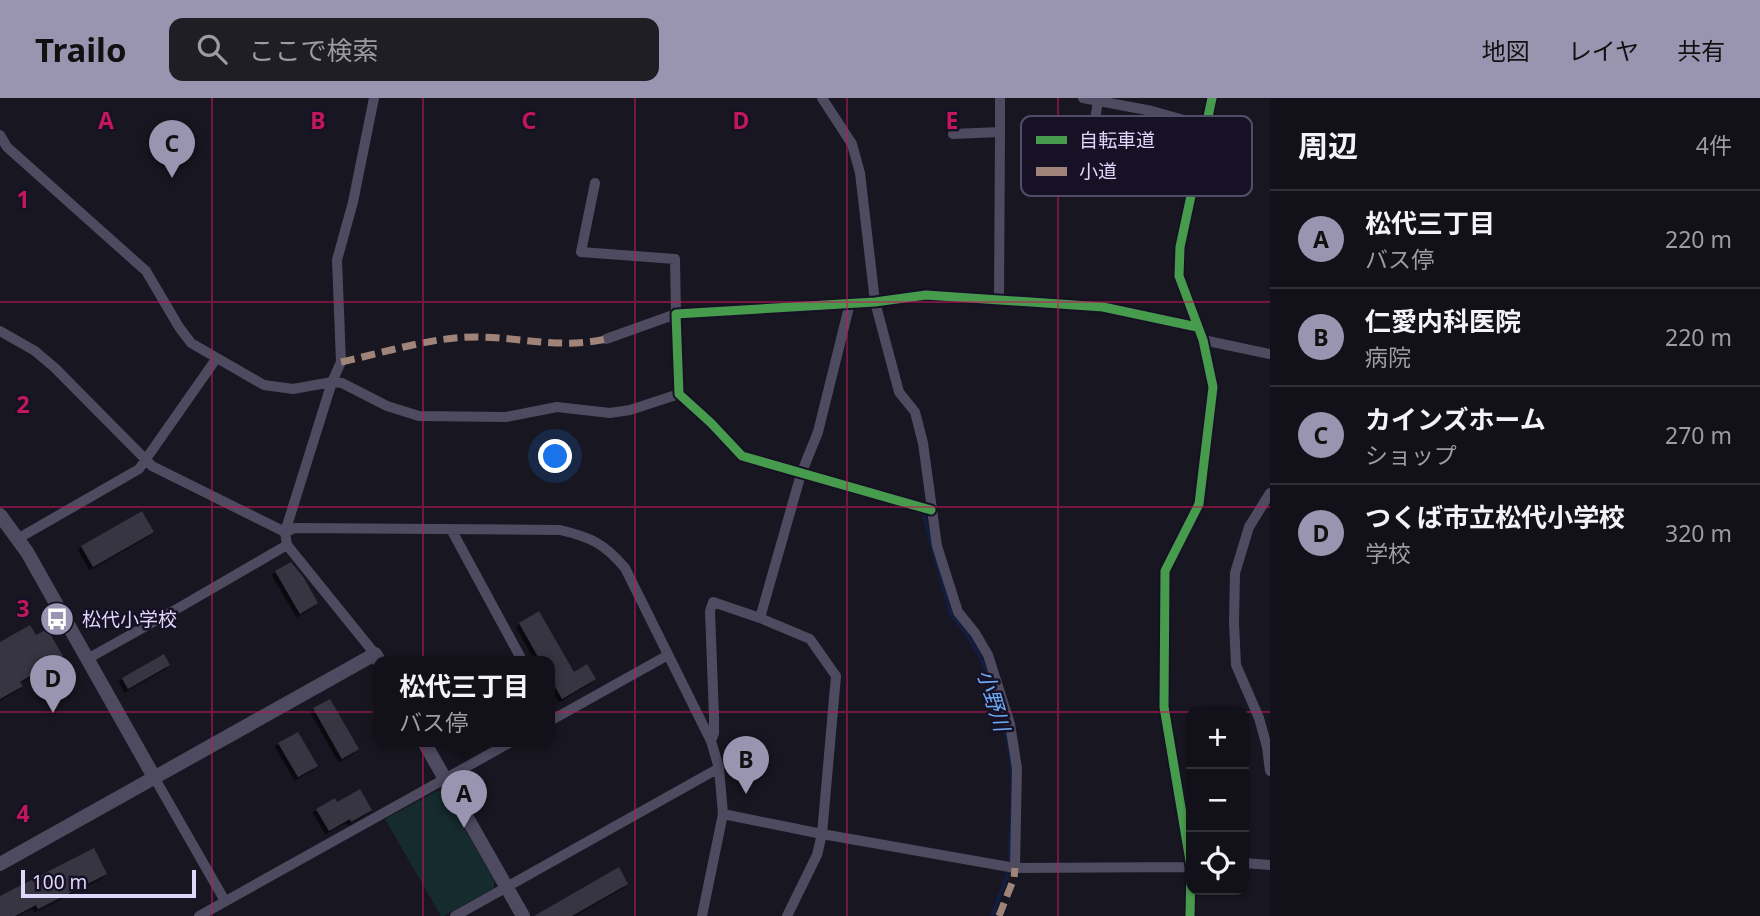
<!DOCTYPE html>
<html lang="ja">
<meta charset="utf-8">
<style>
:root{--surface:#121018;--page:#1f1e25;--text:#f1f3f6;--muted:#9c9da2;--line:#313037;--accent:#9994af}
body{margin:0;font-family:"Noto Sans","Noto Sans JP",sans-serif;background:var(--page);color:var(--text)}
.controls{position:absolute;right:21px;bottom:21px;display:grid;overflow:hidden;border-radius:14px;box-shadow:0 2px 5px #0004}
.controls button{width:63px;height:63px;display:grid;place-items:center;padding:0;border:0;border-bottom:2px solid var(--line);background:var(--surface);color:var(--text);font:35px sans-serif}
.scale{position:absolute;left:21px;bottom:18px;width:175px;box-sizing:border-box;padding-left:7px;border:4px solid #dfd8fc;border-top:0;font-size:19px;line-height:24px;white-space:nowrap;color:#dfd8fc;-webkit-text-stroke:5px #161125;paint-order:stroke}
.you{position:absolute;left:556px;top:359px;width:24px;height:24px;margin:-18px;border:5px solid #fff;border-radius:50%;background:#1a73e8;box-shadow:0 0 0 10px #1a73e833}
.badge{display:grid;place-items:center;width:46px;height:46px;border-radius:50%;background:var(--accent);color:#111;font-size:23px;font-weight:700}
.pin{position:absolute;translate:-50% -58px;filter:drop-shadow(0 2px 4px #0008)}
.pin::after{content:'';position:absolute;top:37px;width:24px;height:21px;background:inherit;clip-path:polygon(0 0,100% 0,50% 100%)}
.popup{position:absolute;left:373px;top:558px;width:182px;height:91px;box-sizing:border-box;display:grid;place-content:center;border-radius:14px;background:var(--surface);filter:drop-shadow(0 2px 5px #0005);font-size:23px;white-space:nowrap;color:var(--muted)}
.popup b{font-size:26px;color:var(--text)}
.popup::after{content:'';position:absolute;left:50%;top:100%;margin-left:-14px;border:14px solid transparent;border-top-color:var(--surface)}
.list{margin:0;padding:0;list-style:none}
h2{display:flex;justify-content:space-between;align-items:center;height:91px;margin:0;padding:0 28px;font-size:30px}
h2 small{font-size:23px;font-weight:400;color:var(--muted)}
.list li{display:grid;grid-template-columns:46px 1fr auto;gap:21px;align-items:center;box-sizing:border-box;height:98px;padding:0 28px;border-top:2px solid var(--line)}
.list b{display:block;font-size:26px;white-space:nowrap}
.list p{margin:0;font-size:23px;white-space:nowrap;color:var(--muted)}
.list em{font-size:23px;font-style:normal;color:var(--muted)}
.icon{flex:none;width:38px;height:38px;fill:none;stroke:currentColor;stroke-width:2;stroke-linecap:round;stroke-linejoin:round}
.map{position:relative;flex:none;width:1270px;height:818px;overflow:hidden}
header{display:flex;align-items:center;gap:42px;box-sizing:border-box;height:98px;padding:0 35px;background:var(--accent);color:#111}
header strong{font-size:33px}
nav{display:flex;gap:38px;margin-inline-start:auto;font-size:24px}
.search{width:490px;height:63px;background:var(--page);display:flex;align-items:center;gap:18px;box-sizing:border-box;padding:0 24px;border-radius:14px;color:var(--muted);font-size:26px}
main{display:flex}
aside{flex:1;background:var(--surface)}
.map>svg:first-child{display:block}
.green{fill:#152b2d}
.lines{fill:none;stroke-linecap:round;stroke-linejoin:round}
.stream{stroke:#111e42;stroke-width:3.5}
.building{fill:#383442;filter:url(#shadow)}
.minor{stroke:#4e4b61;stroke-width:10}
.tertiary{stroke:#4e4b61;stroke-width:14}
.quiet{stroke:#a18479;stroke-width:7;stroke-dasharray:14 7;stroke-linecap:butt}
.cycleway-casing{stroke:#161125;stroke-width:13}
.cycleway{stroke:#469c4c;stroke-width:9}
.grid{fill:none;stroke:#c2185b;stroke-width:2;stroke-opacity:0.55}
.labels{text-anchor:middle;dominant-baseline:central;stroke-width:5;stroke-linejoin:round;paint-order:stroke}
.poi-label{font-size:19px;fill:#dfd8fc;stroke:#161125;text-anchor:start}
.water-label{font-size:21px;font-style:italic;fill:#6dabf5;stroke:#161125}
.key{fill:#161125;stroke:#524d66;stroke-width:2}
.key-label{font-size:19px;fill:#dfd8fc}
.grid-label{font-size:23px;text-anchor:middle;font-weight:bold;fill:#c2185b;stroke:#161125;stroke-width:5;stroke-linejoin:round;paint-order:stroke}
</style>
<header>
<strong>Trailo</strong>
<div class="search"><svg class="icon" aria-label="search" viewBox="0 0 24 24"><circle cx="10" cy="10" r="6"/><path d="M15 15l6 6"/></svg>ここで検索</div>
<nav><a>地図</a><a>レイヤ</a><a>共有</a></nav>
</header>
<main>
<div class="map">
<svg width="1270" height="818" viewBox="0 0 1270 818">
<defs>
<filter id="shadow"><feDropShadow dx="-3.5" dy="3.5" stdDeviation="0" flood-color="#0009"/></filter>
</defs>
<rect width="100%" height="100%" fill="#181620"/>
<path class="green" d="M437 693H443L494 782V790L444 818H441L385 721Z"/>
<g class="lines">
<path class="stream" d="M923 415 951 517C985 552 1004 614 1011 662 1014 688 1011 733 1009 760
M992 818 1008 775"/>
</g>
<path class="building" d="M142 413 154 434 93 469 81 448Z
M291 464 304 480 318 505 300 516 275 473Z
M539 513 574 574 587 566 596 581 562 601 550 579V564H541L519 525Z
M30 527 36 537 47 531 63 558 20 584 23 588 0 601V544Z
M164 556 170 567 128 591 122 580Z
M330 601 359 651 342 661 313 610Z
M298 634 318 668 298 679 278 645Z
M360 691 372 712 351 724 350 721 329 733 316 711 335 700 337 704Z
M94 750 107 776 38 811 36 807 15 818H0V798Z
M619 769 628 786 572 818H534Z"/>
<g class="lines">
<path class="minor" d="M374 0 353 104 337 162 341 264 332 284 285 434 287 447 375 556
M822 0 852 46 860 75 875 204 899 294 915 314 923 345 937 448 958 514 975 535 988 557 1010 626 1017 670 1015 770
M1083 0 1152 13 1205 28
M953 36 1000 34V0
M0 37 7 49 146 173 179 229 191 245 264 287 293 291 332 284 342 285 387 308 419 318 506 319 557 309 610 315 630 312 679 296
M1052 52 1090 54 1098 3
M595 85 581 154 675 161 676 216 606 241
M999 201 1000 34
M0 233 35 253 55 270 152 368 285 434
M1203 242 1270 256
M1270 395 1249 429 1235 475 1234 525 1236 567 1259 620 1267 649 1270 673
M931 412 742 358 711 325 679 296 676 216 875 204 926 197 1103 209 1197 229
M452 433 523 564
M285 434 295 430 560 432C590 439 604 445 625 470L711 643 719 670 723 716 702 818
M19 440 139 371 216 261
M760 520 801 376 818 334 850 205
M89 560 182 508 287 447
M550 623 668 557
M711 643 714 635V619L710 513 713 504 760 520 810 541 836 578 822 736 817 757 787 818
M154 679 225 803
M723 716 822 736 1015 770 1191 769
M1244 765 1270 767
M199 818 511 644
M455 818 719 670
M1190 818 1191 769 1164 609 1165 473 1199 406 1213 289 1203 242 1179 178 1180 149 1212 0"/>
<path class="tertiary" d="M0 417 27 454 154 679
M424 644 523 818
M0 766 375 556 380 564"/>
<path class="quiet" d="M341 264C387 254 434 238 481 239 524 240 562 251 606 241
M999 818 1014 780 1015 770"/>
<g class="cycleway-casing">
<path id="cycleway" d="M931 412 742 358 711 325 679 296 676 216 875 204 926 197 1103 209 1197 229
M1190 818 1191 769 1164 609 1165 473 1199 406 1213 289 1203 242 1179 178 1180 149 1212 0"/>
</g>
<use href="#cycleway" class="cycleway"/>
</g>
<path class="grid" d="M212 0V818M423 0V818M635 0V818M847 0V818M1058 0V818M0 204H1270M0 409H1270M0 614H1191M1244 614H1270"/>
<defs>
<g id="bus-disc" transform="scale(1.75)"><circle r="9.5" fill="#9994af" stroke="#161125"/><path d="M-5-6H5V4H4V6H2V4H-2V6H-4V4H-5ZM-3.5-4V0h7V-4ZM-3.5 1.2v1.5H-2V1.2ZM2 1.2v1.5H3.5V1.2Z" fill="#fff"/></g>
</defs>
<g fill-rule="evenodd">
<use href="#bus-disc" x="57" y="521"/>
</g>
<g class="labels">
<g class="poi-label">
<text x="82" y="521">松代小学校</text>
</g>
<g class="water-label">
<text transform="translate(994 602) rotate(73)">小野川</text>
</g>
</g>
<rect x="1021" y="18" width="231" height="80" rx="10" class="key"/>
<rect x="1036" y="38" width="31" height="8" fill="#469c4c"/>
<rect x="1036" y="69" width="31" height="9" fill="#a18479"/>
<g class="key-label">
<text x="1079" y="49">自転車道</text>
<text x="1079" y="80">小道</text>
</g>
<g class="grid-label">
<text x="106" y="31">A</text>
<text x="318" y="31">B</text>
<text x="529" y="31">C</text>
<text x="741" y="31">D</text>
<text x="952" y="31">E</text>
<text x="23" y="110">1</text>
<text x="23" y="315">2</text>
<text x="23" y="519">3</text>
<text x="23" y="724">4</text>
</g>
</svg>
<div class="controls">
<button>+</button>
<button>−</button>
<button><svg class="icon" aria-label="locate" viewBox="0 0 24 24"><circle cx="12" cy="12" r="6"/><path d="M12 2v4M12 18v4M2 12h4M18 12h4"/></svg></button>
</div>
<div class="scale">100 m</div>
<div class="you"></div>
<div class="pin badge" style="left:464px;top:730px">A</div>
<div class="popup"><b>松代三丁目</b>バス停</div>
<div class="pin badge" style="left:746px;top:696px">B</div>
<div class="pin badge" style="left:172px;top:80px">C</div>
<div class="pin badge" style="left:53px;top:615px">D</div>
</div>
<aside>
<h2>周辺<small>4件</small></h2>
<ul class="list">
<li><span class="badge">A</span><div><b>松代三丁目</b><p>バス停</p></div><em>220 m</em></li>
<li><span class="badge">B</span><div><b>仁愛内科医院</b><p>病院</p></div><em>220 m</em></li>
<li><span class="badge">C</span><div><b>カインズホーム</b><p>ショップ</p></div><em>270 m</em></li>
<li><span class="badge">D</span><div><b>つくば市立松代小学校</b><p>学校</p></div><em>320 m</em></li>
</ul>
</aside>
</main>
